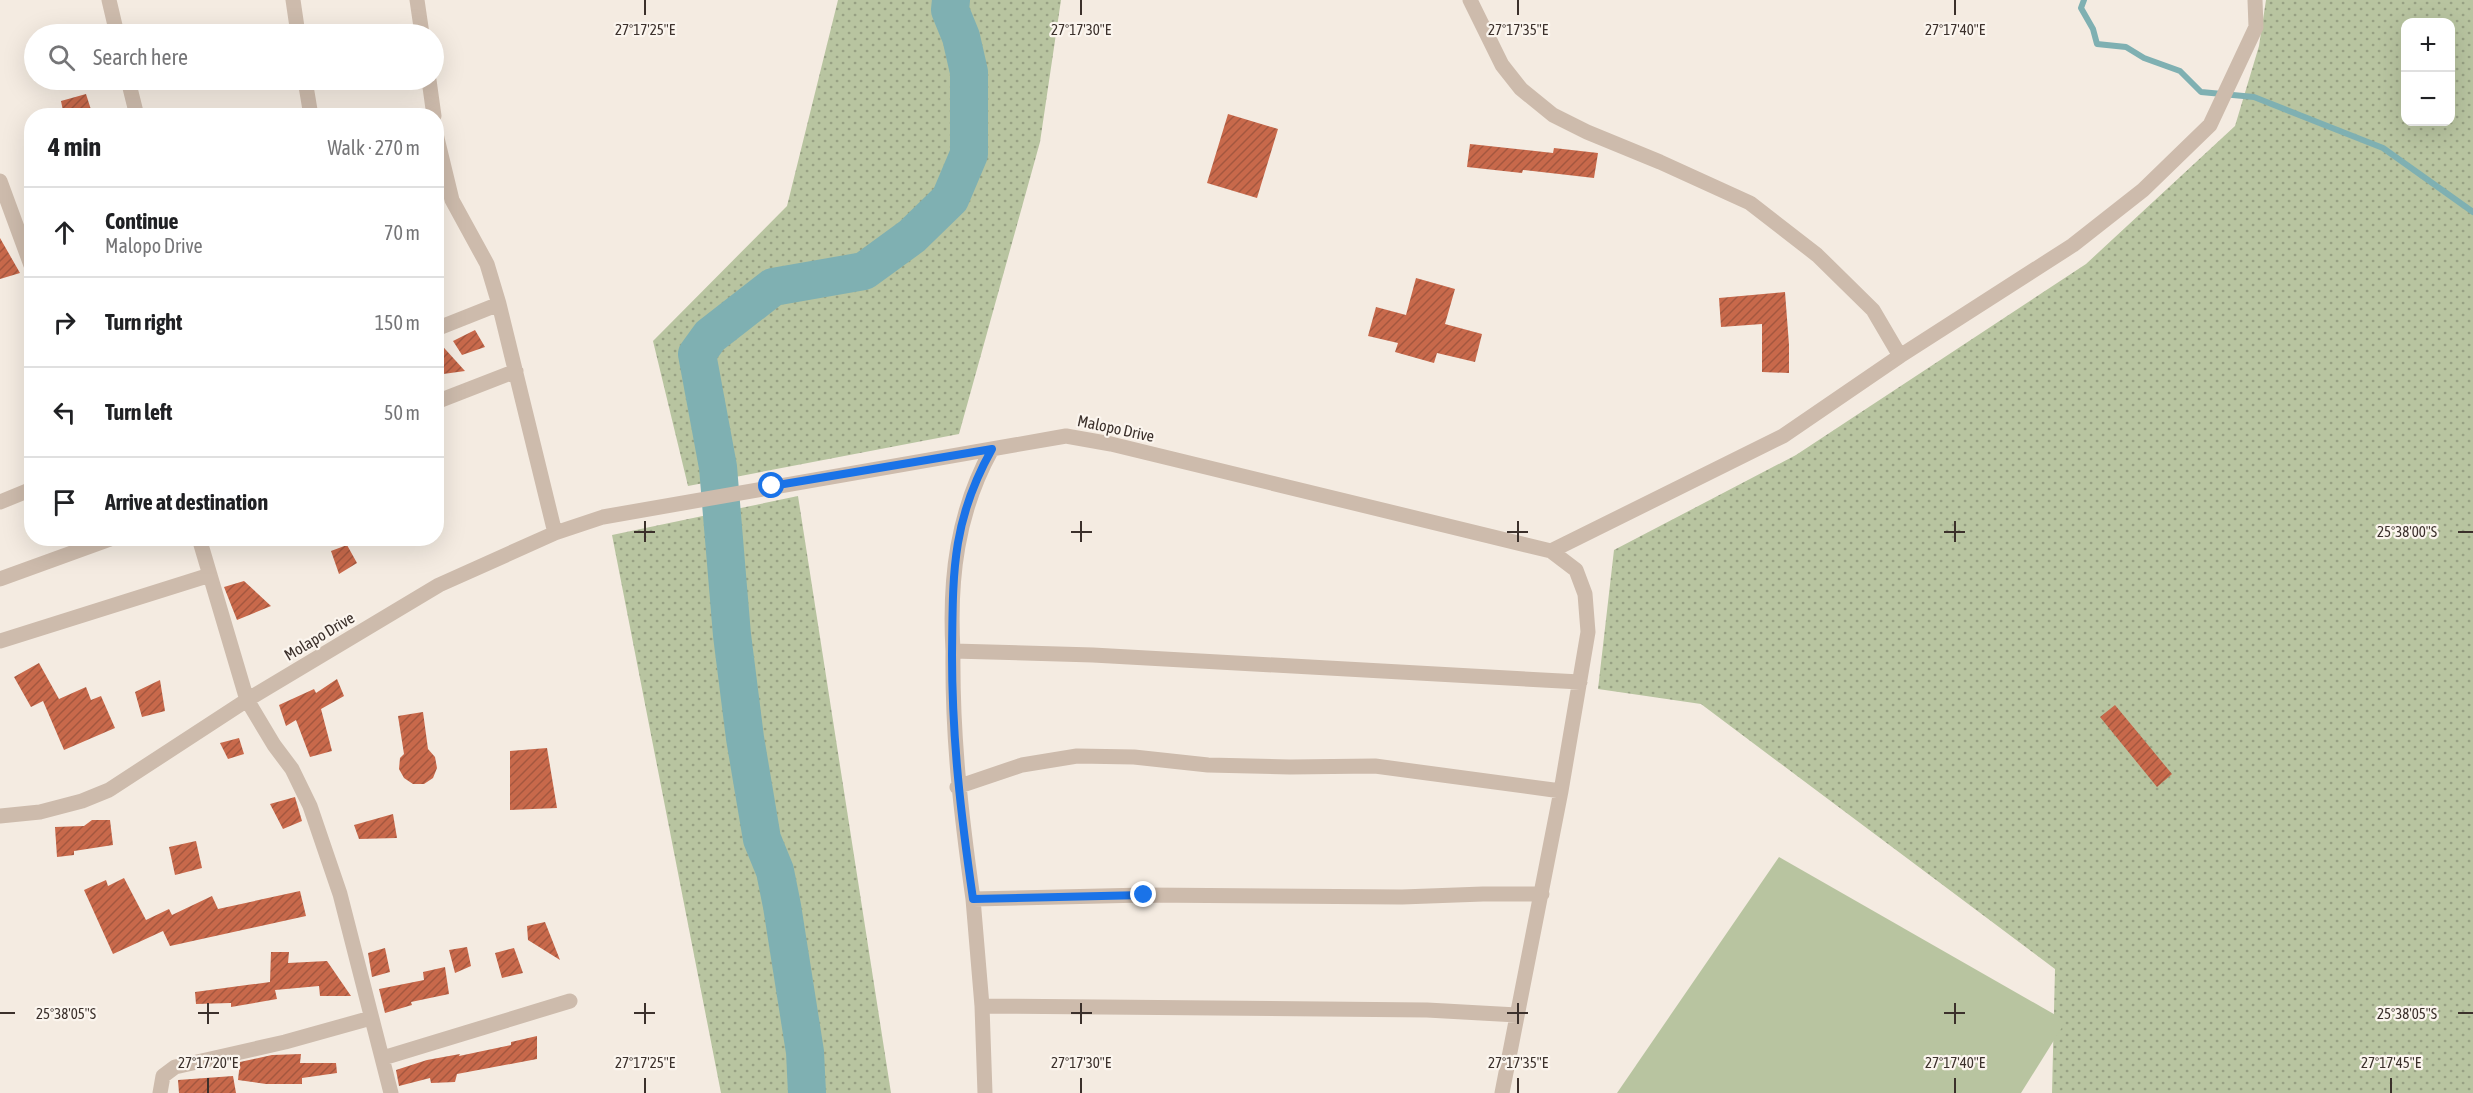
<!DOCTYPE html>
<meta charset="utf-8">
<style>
:root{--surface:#fff;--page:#f6f6f6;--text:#202124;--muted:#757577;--line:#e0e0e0}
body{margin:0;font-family:"Asap Condensed",sans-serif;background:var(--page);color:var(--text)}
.controls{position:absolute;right:18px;top:18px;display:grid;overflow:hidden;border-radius:12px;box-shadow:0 6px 24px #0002}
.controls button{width:54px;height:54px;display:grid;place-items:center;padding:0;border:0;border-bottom:2px solid var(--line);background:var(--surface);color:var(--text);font:30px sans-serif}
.stop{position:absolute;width:18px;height:18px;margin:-14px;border:4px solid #1a73e8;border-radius:50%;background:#fff}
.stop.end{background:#1a73e8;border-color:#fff;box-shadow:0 2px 6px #0008}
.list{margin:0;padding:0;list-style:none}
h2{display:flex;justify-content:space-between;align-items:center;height:78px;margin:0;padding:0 24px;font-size:26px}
h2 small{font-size:20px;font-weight:400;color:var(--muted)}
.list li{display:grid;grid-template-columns:39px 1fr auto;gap:18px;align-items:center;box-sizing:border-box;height:90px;padding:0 24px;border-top:2px solid var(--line)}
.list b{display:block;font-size:22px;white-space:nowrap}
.list p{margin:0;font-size:20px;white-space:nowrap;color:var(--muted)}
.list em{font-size:20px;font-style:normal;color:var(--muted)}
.icon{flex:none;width:33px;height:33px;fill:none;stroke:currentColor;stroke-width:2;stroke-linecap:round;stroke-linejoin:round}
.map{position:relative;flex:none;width:2473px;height:1093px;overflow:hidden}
.search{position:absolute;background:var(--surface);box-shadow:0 6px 24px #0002;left:24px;top:24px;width:420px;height:66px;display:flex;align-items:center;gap:15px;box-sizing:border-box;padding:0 21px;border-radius:33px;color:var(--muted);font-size:22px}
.panel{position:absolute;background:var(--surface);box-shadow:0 6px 24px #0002;left:24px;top:108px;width:420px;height:438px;border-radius:24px}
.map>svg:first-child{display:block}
.grass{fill:url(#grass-dots);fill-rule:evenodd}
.pitch{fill:#b8c4a0}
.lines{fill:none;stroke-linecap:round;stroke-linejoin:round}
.stream{stroke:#7fb0b2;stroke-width:6}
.river{stroke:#7fb0b2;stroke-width:38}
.building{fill:url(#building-hatch)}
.minor{stroke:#cdbbac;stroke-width:15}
.route{stroke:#1a73e8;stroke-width:8}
.ticks{fill:none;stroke:#3b302b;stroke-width:2}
.labels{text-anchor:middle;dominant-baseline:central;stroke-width:4.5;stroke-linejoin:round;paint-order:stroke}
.street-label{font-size:16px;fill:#3b302b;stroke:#fbf5ee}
.ticks-label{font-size:15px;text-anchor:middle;fill:#3b302b;stroke:#fbf5ee;stroke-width:4.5;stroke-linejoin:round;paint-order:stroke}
</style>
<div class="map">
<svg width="2473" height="1093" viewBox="0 0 2473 1093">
<defs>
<pattern id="grass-dots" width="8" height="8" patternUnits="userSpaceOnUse" patternTransform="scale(1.5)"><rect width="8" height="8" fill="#b8c4a0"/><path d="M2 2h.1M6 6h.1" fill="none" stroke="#97a083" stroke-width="1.8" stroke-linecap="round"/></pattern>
<pattern id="building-hatch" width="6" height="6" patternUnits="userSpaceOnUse" patternTransform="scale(1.5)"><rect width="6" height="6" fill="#c8694b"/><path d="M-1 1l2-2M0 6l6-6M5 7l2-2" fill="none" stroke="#a4573f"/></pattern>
</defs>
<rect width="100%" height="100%" fill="#f4ebe1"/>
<path class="grass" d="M838 0H1061L1040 142 959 434 688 486 653 341 787 206Z
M2266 0H2473V1093H2052L2055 969 1701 704 1598 689 1614 550 1796 455 2086 264 2235 126 2259 46ZM2406 22H2450V122H2406Z
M798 496 891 1093H721L612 535Z"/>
<path class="pitch" d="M1779 857 2066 1021 2021 1093H1617Z"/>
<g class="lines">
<path class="stream" d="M2084 0 2081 8 2093 29 2097 44 2126 47 2144 58 2180 71 2201 92 2254 97 2383 148 2473 212"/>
<path class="river" d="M807 1093 805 1052 782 906 775 871 762 839 745 738 732 635 718 467 697 354 710 336 773 287 864 271 912 236 950 199 969 154V72L961 37 950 10 951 0"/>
</g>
<path class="building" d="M86 94 93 116H64L61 101Z
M1228 114 1278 129 1257 198 1207 183Z
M1470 144 1553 153 1554 148 1598 153 1594 178 1523 170 1522 173 1467 167Z
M0 238 20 273 0 279Z
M1416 278 1455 289 1445 324 1482 334 1475 362 1437 353 1434 363 1395 352 1398 343 1368 336 1376 307 1406 315Z
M1785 292 1789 345V373L1762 372V324L1721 327 1719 298Z
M475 330 485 347 462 355 453 341Z
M436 339 465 371 436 375Z
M347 545 357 563 339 574 331 551Z
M244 581 271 606 237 620 224 587Z
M39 663 59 699 86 687 91 700 101 696 115 728 64 750 43 701 31 707 14 677Z
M337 679 344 696 321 709 332 751 310 757 296 720 286 726 279 705 314 689 316 693Z
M160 680 165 711 142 717 135 692Z
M2115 705 2172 774 2157 787 2100 717Z
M423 712 428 749 435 757 437 768 433 778 424 784H413L404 778 399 769 400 758 404 754 398 716Z
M239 738 244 754 228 759 220 743Z
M547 748 557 808 510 810V751Z
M295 797 302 821 283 829 270 804Z
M393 814 397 838 359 839 354 825Z
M92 820H110L113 845 74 851V855L57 857 55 827 84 826Z
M196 841 202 868 175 875 169 847Z
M124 878 146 920 169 909 172 915 212 896 218 909 300 891 306 916 170 946 163 931 113 954 84 890 106 880 108 886Z
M545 922 560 960 528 940 527 926Z
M467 947 471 966 455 973 449 950Z
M385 948 390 972 372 977 368 953Z
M514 948 523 973 502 978 495 953Z
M271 952H289L288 963 327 961 351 996H320L319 986 275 990 277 999 231 1007V1003L196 1004 195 992 270 982Z
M445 967 449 994 411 1002 412 1005 385 1013 379 989 424 980 423 972Z
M537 1036V1059L457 1074 455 1082 431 1083 430 1078 399 1086 396 1070 427 1060 460 1054 459 1056 511 1045V1042Z
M301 1054 300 1063H336L337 1073 302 1078V1084H266L238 1080 240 1062 272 1055Z
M233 1076 236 1093H179L178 1080Z"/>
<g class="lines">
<path class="minor" d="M109 0 117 34
M293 0 298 34
M417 0 422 34
M1470 0 1502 65 1521 89 1553 115 1587 132 1660 162 1750 203 1817 255 1873 310 1900 356
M128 80 137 116
M305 80 311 116
M429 80 434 116
M436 134 452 200 487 264 499 304 555 533
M0 181 32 268
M436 329 499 304
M436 402 516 371
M0 502 32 489
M199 538 247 700 274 745 292 769 310 806 340 894 391 1093
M1551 551 1783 436 1900 356 2073 245 2143 190 2210 125 2256 27 2255 0
M0 579 113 538
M0 641 210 575
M953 651C949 579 957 512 992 449
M957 787 1022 765 1077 756 1134 757 1208 765 1290 767 1375 766 1561 791
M0 816 40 812 82 801 109 790 247 700 439 585 555 533 603 517 1066 436 1111 444 1551 551 1576 570 1585 594 1588 632 1561 791 1502 1093
M973 899C961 814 952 737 953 651L1093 655 1580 682
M982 1006 1427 1010 1517 1015
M383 1058 570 1001
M160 1093 163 1076 175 1067 285 1042 371 1018
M985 1093 982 1006 973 899 1144 895 1402 897 1483 894H1542"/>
</g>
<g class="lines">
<path class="route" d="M772 486 992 449C951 522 953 574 952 655 952 739 961 816 973 899L1144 895"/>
</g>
<path class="ticks" d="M645 0V15M1081 0V15M1518 0V15M1955 0V15M645 521V542M1081 521V542M1518 521V542M1955 521V542M634 532H655M1071 532H1092M1507 532H1528M1944 532H1965M2458 532H2473M208 1003V1024M645 1003V1024M1081 1003V1024M1518 1003V1024M1955 1003V1024M0 1013H15M198 1013H219M634 1013H655M1071 1013H1092M1507 1013H1528M1944 1013H1965M2458 1013H2473M208 1078V1093M645 1078V1093M1081 1078V1093M1518 1078V1093M1955 1078V1093M2391 1078V1093"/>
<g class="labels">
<g class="street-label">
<text transform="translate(1116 428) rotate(12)">Malopo Drive</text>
<text transform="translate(319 636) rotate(-31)">Molapo Drive</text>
</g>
</g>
<g class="ticks-label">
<text x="645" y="35">27°17'25"E</text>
<text x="1081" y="35">27°17'30"E</text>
<text x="1518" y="35">27°17'35"E</text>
<text x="1955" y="35">27°17'40"E</text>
<text x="2407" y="537">25°38'00"S</text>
<text x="66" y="1019">25°38'05"S</text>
<text x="2407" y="1019">25°38'05"S</text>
<text x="208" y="1068">27°17'20"E</text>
<text x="645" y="1068">27°17'25"E</text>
<text x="1081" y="1068">27°17'30"E</text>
<text x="1518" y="1068">27°17'35"E</text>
<text x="1955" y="1068">27°17'40"E</text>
<text x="2391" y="1068">27°17'45"E</text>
</g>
</svg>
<div class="controls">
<button>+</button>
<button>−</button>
</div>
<div class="stop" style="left:772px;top:486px"></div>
<div class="stop end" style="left:1144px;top:895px"></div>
<div class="search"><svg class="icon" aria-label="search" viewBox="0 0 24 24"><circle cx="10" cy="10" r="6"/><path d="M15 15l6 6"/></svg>Search here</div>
<section class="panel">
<h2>4 min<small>Walk · 270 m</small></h2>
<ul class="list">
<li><svg class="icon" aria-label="ahead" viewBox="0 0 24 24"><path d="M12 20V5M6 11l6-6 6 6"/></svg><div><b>Continue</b><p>Malopo Drive</p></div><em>70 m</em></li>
<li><svg class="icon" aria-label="right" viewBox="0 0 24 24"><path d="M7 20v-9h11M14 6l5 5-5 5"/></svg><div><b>Turn right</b></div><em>150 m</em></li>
<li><svg class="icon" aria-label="left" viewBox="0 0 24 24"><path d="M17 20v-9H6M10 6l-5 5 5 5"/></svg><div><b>Turn left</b></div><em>50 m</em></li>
<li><svg class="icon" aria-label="arrive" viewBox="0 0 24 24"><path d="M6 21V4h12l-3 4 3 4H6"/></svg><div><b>Arrive at destination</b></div></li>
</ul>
</section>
</div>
